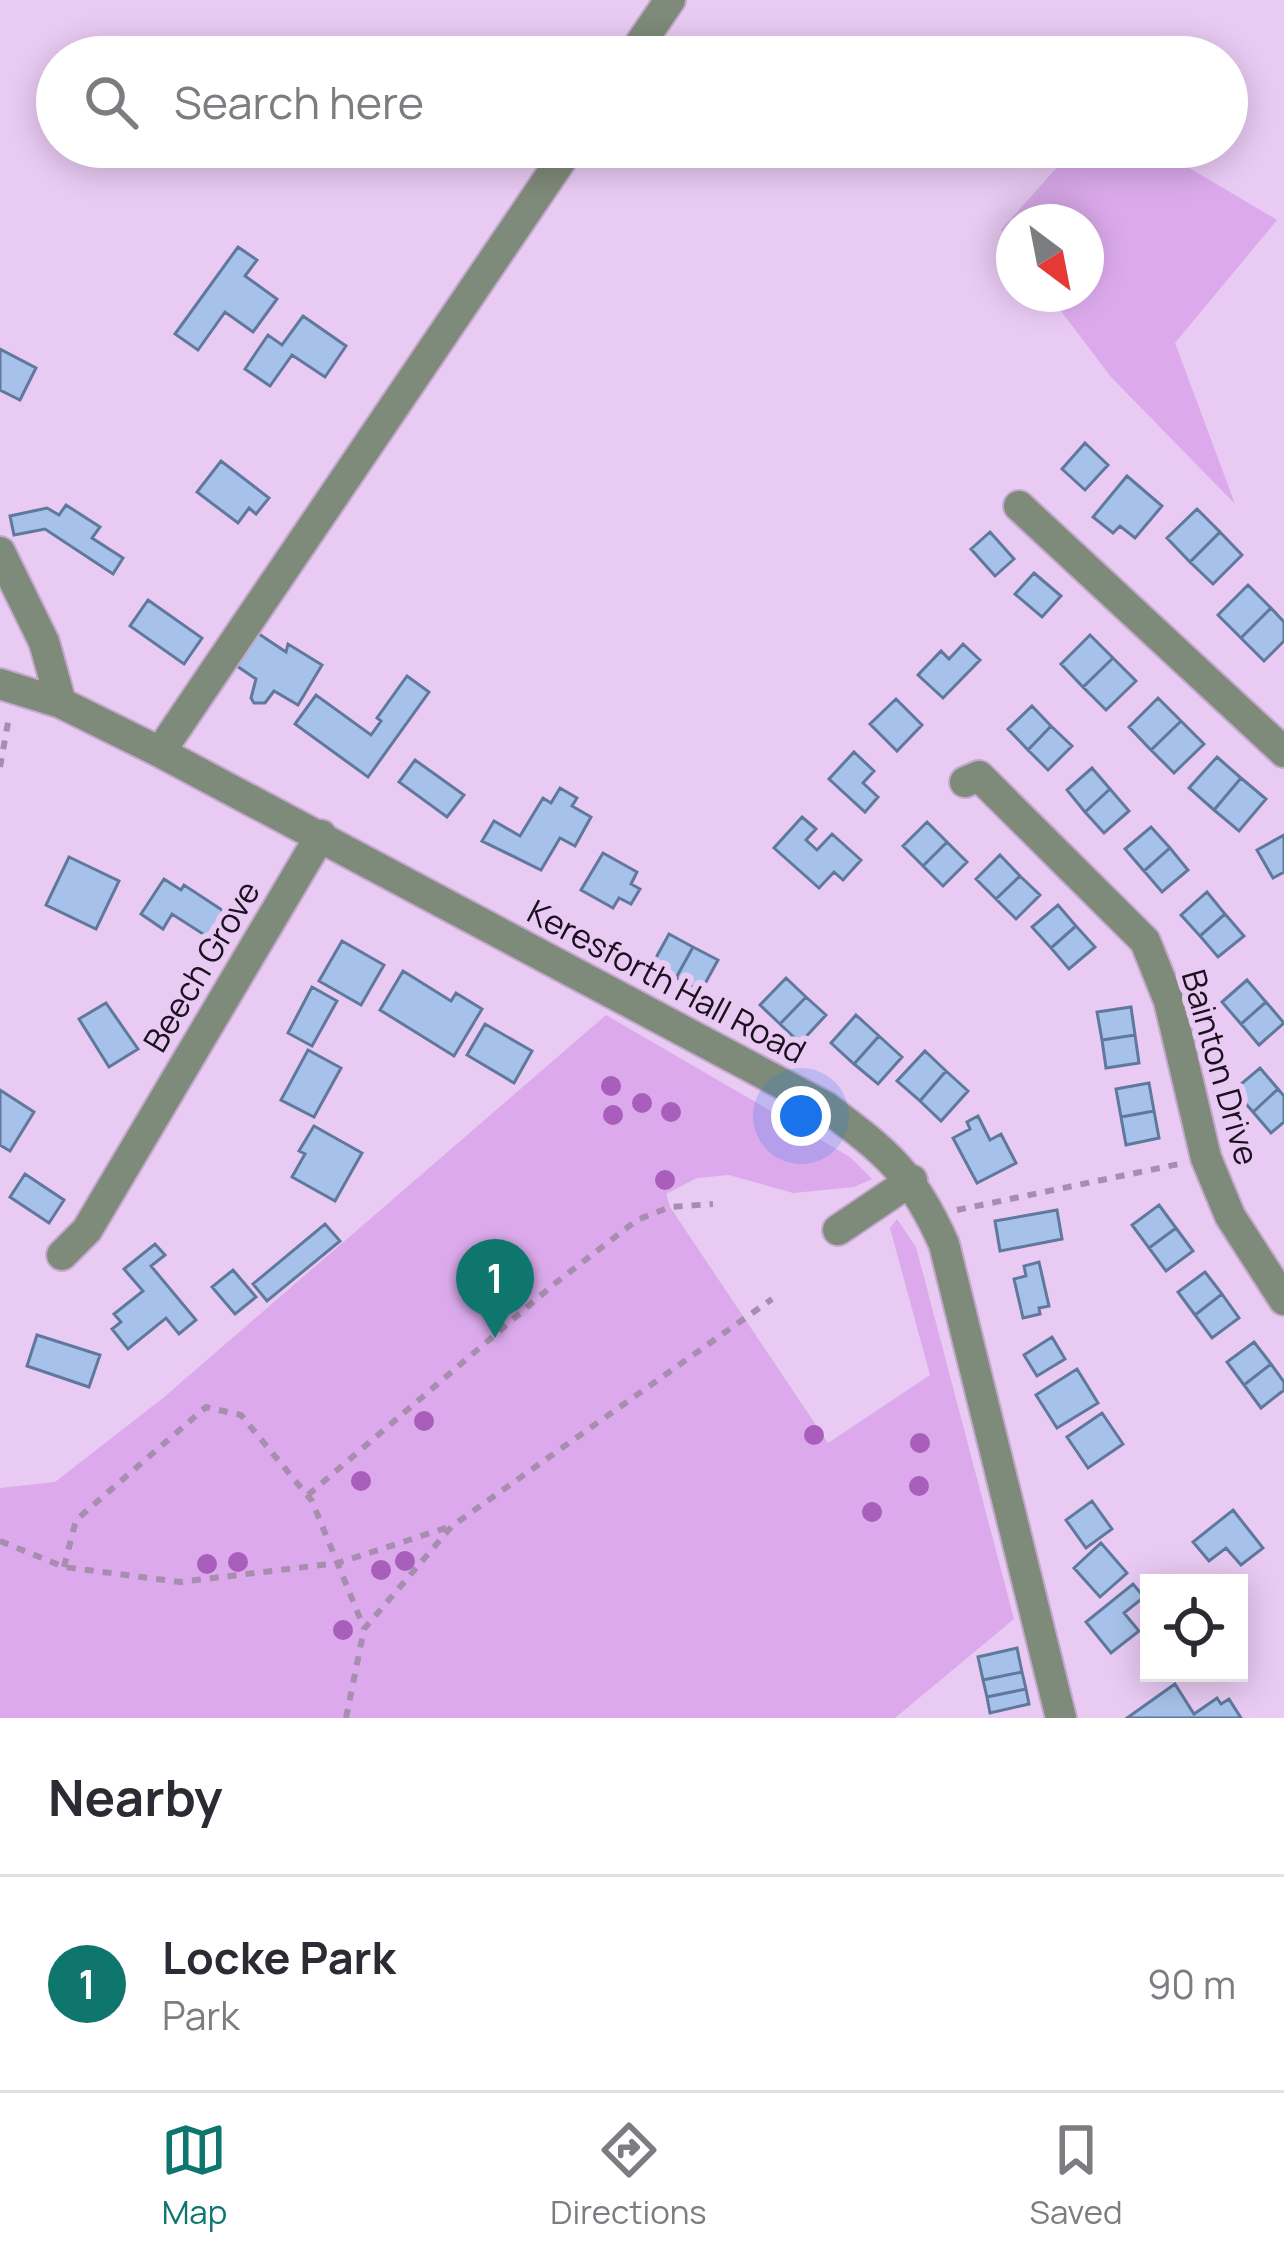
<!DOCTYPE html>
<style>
:root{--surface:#fff;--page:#f7f7f7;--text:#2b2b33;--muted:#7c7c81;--line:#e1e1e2;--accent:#0f766e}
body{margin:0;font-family:Manrope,sans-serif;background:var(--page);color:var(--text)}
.controls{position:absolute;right:36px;bottom:36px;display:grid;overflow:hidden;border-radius:0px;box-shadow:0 6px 30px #0003}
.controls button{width:108px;height:108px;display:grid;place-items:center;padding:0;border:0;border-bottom:3px solid var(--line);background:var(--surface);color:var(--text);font:60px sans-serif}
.compass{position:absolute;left:996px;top:204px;width:108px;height:108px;border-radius:50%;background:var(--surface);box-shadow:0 6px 30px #0003;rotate:148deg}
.you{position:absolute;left:801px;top:1116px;width:42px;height:42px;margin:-30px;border:9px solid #fff;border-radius:50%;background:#1a73e8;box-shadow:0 0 0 18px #1a73e833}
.badge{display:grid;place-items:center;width:78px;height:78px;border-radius:50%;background:var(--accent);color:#fff;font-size:39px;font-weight:700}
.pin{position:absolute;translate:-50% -99px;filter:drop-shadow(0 3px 6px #0008)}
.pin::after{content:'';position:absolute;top:63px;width:42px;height:36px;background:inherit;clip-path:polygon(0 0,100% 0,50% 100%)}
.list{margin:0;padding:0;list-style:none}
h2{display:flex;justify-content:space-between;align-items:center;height:156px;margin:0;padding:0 48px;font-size:51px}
h2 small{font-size:39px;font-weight:400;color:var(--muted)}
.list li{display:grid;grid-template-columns:78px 1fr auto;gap:36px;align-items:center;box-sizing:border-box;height:216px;padding:0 48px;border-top:3px solid var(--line)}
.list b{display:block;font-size:45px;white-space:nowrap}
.list p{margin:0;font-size:39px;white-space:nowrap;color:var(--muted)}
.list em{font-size:39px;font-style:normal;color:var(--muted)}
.icon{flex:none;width:66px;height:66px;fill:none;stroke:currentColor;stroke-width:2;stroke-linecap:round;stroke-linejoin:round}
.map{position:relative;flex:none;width:1284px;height:1718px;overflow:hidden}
.search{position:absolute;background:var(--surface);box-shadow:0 6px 30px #0003;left:36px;right:36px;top:36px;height:132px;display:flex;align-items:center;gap:30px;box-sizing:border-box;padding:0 42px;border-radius:66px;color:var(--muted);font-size:45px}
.sheet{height:372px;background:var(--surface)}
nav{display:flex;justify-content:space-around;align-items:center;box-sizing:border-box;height:168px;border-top:3px solid var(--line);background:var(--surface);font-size:33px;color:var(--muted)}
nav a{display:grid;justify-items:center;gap:6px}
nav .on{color:var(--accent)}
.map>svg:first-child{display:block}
.green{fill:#dcaaec}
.building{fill:#a7c2ea;stroke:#5f789c;stroke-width:3}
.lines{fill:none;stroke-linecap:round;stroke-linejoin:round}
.minor-casing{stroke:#c4a9cd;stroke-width:34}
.path{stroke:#a78eaf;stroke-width:6;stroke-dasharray:9 9;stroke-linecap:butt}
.minor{stroke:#7f8b7a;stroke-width:30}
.tree{fill:#a95ebb}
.labels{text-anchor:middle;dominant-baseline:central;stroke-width:12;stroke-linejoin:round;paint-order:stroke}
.street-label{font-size:33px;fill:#1b101f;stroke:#e9caf3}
</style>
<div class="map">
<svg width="1284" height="1718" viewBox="0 0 1284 1718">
<rect width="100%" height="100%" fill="#e9caf3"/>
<path class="green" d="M1075 147H1154L1277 220 1175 343 1235 504 1111 377 1048 294H1086V222H1014V248L1001 230Z
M606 1015 850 1157 872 1179 854 1187 793 1193 729 1175 697 1178 666 1194 670 1207 828 1443 930 1375 890 1228 897 1219 916 1247 1014 1619 895 1718H0V1488L55 1482 163 1398Z"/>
<path class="building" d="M238 247 257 260 245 276 277 299 253 332 225 312 198 350 175 334Z
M303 316 346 346 325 377 292 355 270 386 245 369 268 335 282 345Z
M0 349 36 368 20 400 0 390Z
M1085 443 1108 465 1085 490 1062 469Z
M221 461 269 498 256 514 249 508 238 523 197 492Z
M1127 476 1162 506 1135 538 1120 526 1113 533 1093 517Z
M66 505 100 527 92 538 123 558 113 574 45 529 14 535 10 516 47 508 59 515Z
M1197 509 1220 532 1190 562 1167 538Z
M990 532 1014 559 995 576 971 549Z
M1220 532 1242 555 1213 584 1190 562Z
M1034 573 1061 596 1042 617 1015 594Z
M1248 585 1271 608 1241 638 1218 615Z
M148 600 202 638 184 664 130 626Z
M1271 608 1284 622V641L1264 661 1241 638Z
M256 632 286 652 288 644 322 665 298 705 274 691 265 703H254L251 698 256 679 234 664Z
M1090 635 1113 658 1083 687 1061 664Z
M963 644 980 660 943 698 918 675 941 651 949 659Z
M1113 658 1136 681 1106 710 1083 687Z
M407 676 429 692 368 777 295 724 316 695 371 735 381 721 377 718Z
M1158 698 1181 721 1151 750 1129 727Z
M896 699 922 725 897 751 870 724Z
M1032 706 1051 726 1028 750 1008 729Z
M1181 721 1204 744 1174 773 1151 750Z
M1051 726 1072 746 1048 770 1028 750Z
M854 752 874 771 863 783 878 797 865 812 829 779Z
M1217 757 1241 778 1214 810 1189 788Z
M415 760 464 795 447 817 399 782Z
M1092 768 1110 789 1085 812 1067 790Z
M1241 778 1266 799 1239 831 1214 810Z
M560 788 577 798 572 806 591 817 575 846 560 838 541 870 482 841 494 821 520 836 543 798 551 803Z
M1110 789 1129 811 1104 833 1085 812Z
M802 817 816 829 806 840 817 850 832 834 861 860 843 880 834 872 819 888 774 848Z
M927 822 947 842 923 866 903 846Z
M1151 827 1170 848 1144 871 1125 849Z
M1284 835V872L1273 878 1257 850Z
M947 842 967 862 943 886 923 866Z
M1170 848 1188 870 1162 892 1144 871Z
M603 853 637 872 631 884 640 889 631 904 619 898 613 908 581 890Z
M1000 855 1020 876 996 899 976 879Z
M69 857 119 881 96 929 46 905Z
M1020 876 1040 895 1016 919 996 899Z
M164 879 181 890 184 885 231 916 214 941 172 914 163 929 141 914Z
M1207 892 1225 914 1200 936 1181 915Z
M1058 905 1076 926 1051 948 1032 927Z
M1225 914 1244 936 1218 957 1200 936Z
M1076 926 1095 947 1069 969 1051 948Z
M669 934 693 947 676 978 652 965Z
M342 941 384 965 361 1005 319 981Z
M693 947 718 960 701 991 676 978Z
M403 971 451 1001 456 993 482 1009 454 1056 380 1010Z
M786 978 806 997 780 1024 760 1005Z
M1247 980 1266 1002 1241 1024 1222 1002Z
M312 987 337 1001 312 1046 288 1033Z
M806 997 826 1015 800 1043 780 1024Z
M1266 1002 1284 1023 1259 1045 1241 1024Z
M106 1003 138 1049 109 1067 79 1019Z
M1131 1007 1135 1035 1102 1040 1097 1012Z
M856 1015 879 1036 854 1064 831 1043Z
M485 1024 532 1051 514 1083 467 1055Z
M1135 1035 1139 1063 1106 1068 1102 1040Z
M879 1036 902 1057 878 1084 854 1064Z
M308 1050 341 1068 314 1117 281 1100Z
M925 1051 946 1071 920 1101 897 1081Z
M1260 1068 1278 1089 1253 1112 1234 1090Z
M946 1071 968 1091 941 1121 920 1101Z
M1149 1083 1154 1111 1121 1117 1116 1089Z
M1278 1089 1284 1096V1122L1271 1133 1253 1112Z
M0 1090 34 1112 10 1151 0 1145Z
M1154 1111 1159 1138 1126 1145 1121 1117Z
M978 1116 990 1140 1001 1134 1016 1163 977 1183 953 1138 970 1129 967 1122Z
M314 1126 362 1153 335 1201 292 1177 305 1154 299 1151Z
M25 1174 64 1200 49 1223 10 1197Z
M1159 1205 1176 1228 1149 1248 1132 1225Z
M1057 1210 1062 1239 1000 1251 995 1221Z
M325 1224 340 1241 267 1301 253 1284Z
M1176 1228 1193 1251 1166 1271 1149 1248Z
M155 1244 165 1255 151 1266 196 1320 179 1334 166 1318 128 1349 112 1329 121 1322 114 1314 143 1291 124 1269Z
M1039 1262 1049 1306 1039 1308 1040 1314 1023 1318 1014 1279 1026 1276 1024 1266Z
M233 1270 256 1297 235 1314 212 1287Z
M1205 1272 1222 1294 1195 1315 1178 1292Z
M1222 1294 1239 1318 1212 1338 1195 1315Z
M37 1335 100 1355 89 1387 27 1366Z
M1052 1337 1065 1359 1037 1376 1024 1355Z
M1254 1342 1271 1364 1244 1385 1227 1362Z
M1271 1364 1284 1382V1390L1261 1408 1244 1385Z
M1077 1369 1098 1403 1057 1428 1036 1395Z
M1102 1413 1123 1444 1088 1468 1067 1437Z
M1092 1501 1112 1529 1086 1548 1066 1520Z
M1233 1510 1263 1548 1241 1565 1226 1548 1209 1561 1193 1542Z
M1101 1543 1127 1573 1100 1597 1074 1568Z
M1133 1584 1144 1597 1124 1613 1139 1631 1111 1653 1086 1622Z
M1017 1648 1022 1672 983 1680 978 1657Z
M1022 1672 1026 1689 987 1697 983 1680Z
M1175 1684 1194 1714 1217 1698 1221 1704 1229 1699 1241 1718H1127Z
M1026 1689 1029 1704 990 1713 987 1697Z"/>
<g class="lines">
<g class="minor-casing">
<path id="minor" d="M631 57 670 0
M1019 506 1284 752
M0 552 44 642 61 703
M0 684 61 703 160 752 826 1107C887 1153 912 1172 944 1244L1061 1718
M160 752 570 147
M965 782 979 776 1145 941 1169 1001 1206 1158 1230 1216 1284 1300
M838 1230 912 1180
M62 1255 87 1230 321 835"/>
</g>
<path class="path" d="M0 767 9 717
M957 1210 1179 1164
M308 1495 553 1285 637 1220 670 1207 713 1204
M0 1541 64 1567 180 1582 338 1563 449 1527
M64 1567 76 1520 206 1407 241 1415 312 1501 364 1628
M346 1718 364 1629 452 1526 772 1299"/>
<use href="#minor" class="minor"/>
</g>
<g class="tree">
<circle cx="611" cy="1086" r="10"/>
<circle cx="642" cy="1103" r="10"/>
<circle cx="671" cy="1112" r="10"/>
<circle cx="613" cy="1115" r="10"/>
<circle cx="665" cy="1180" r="10"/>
<circle cx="424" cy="1421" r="10"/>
<circle cx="814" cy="1435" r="10"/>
<circle cx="920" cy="1443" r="10"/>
<circle cx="361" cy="1481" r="10"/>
<circle cx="919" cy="1486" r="10"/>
<circle cx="872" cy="1512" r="10"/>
<circle cx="405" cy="1561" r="10"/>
<circle cx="238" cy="1562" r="10"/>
<circle cx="207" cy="1564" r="10"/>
<circle cx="381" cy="1570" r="10"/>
<circle cx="343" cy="1630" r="10"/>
</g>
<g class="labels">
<g class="street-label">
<text transform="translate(201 966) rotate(-59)">Beech Grove</text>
<text transform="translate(667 981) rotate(28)">Keresforth Hall Road</text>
<text transform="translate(1221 1067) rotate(74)">Bainton Drive</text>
</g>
</g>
</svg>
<div class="controls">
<button><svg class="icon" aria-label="locate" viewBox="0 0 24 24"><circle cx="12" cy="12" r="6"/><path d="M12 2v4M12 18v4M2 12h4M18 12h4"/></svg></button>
</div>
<svg class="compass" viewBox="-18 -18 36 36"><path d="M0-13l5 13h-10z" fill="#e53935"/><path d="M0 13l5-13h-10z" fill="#7c7c81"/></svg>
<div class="you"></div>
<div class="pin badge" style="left:495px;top:1338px">1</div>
<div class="search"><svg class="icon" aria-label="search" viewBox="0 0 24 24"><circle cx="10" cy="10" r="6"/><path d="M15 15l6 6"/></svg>Search here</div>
</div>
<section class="sheet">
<h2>Nearby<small></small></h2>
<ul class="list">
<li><span class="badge">1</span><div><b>Locke Park</b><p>Park</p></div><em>90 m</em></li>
</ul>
</section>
<nav>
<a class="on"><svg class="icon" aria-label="map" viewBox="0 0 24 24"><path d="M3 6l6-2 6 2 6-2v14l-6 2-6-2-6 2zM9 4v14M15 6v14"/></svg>Map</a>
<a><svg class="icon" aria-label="directions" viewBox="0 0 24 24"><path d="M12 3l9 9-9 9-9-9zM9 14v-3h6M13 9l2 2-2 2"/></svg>Directions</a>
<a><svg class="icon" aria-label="saved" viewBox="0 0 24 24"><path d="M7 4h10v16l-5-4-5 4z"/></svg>Saved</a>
</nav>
